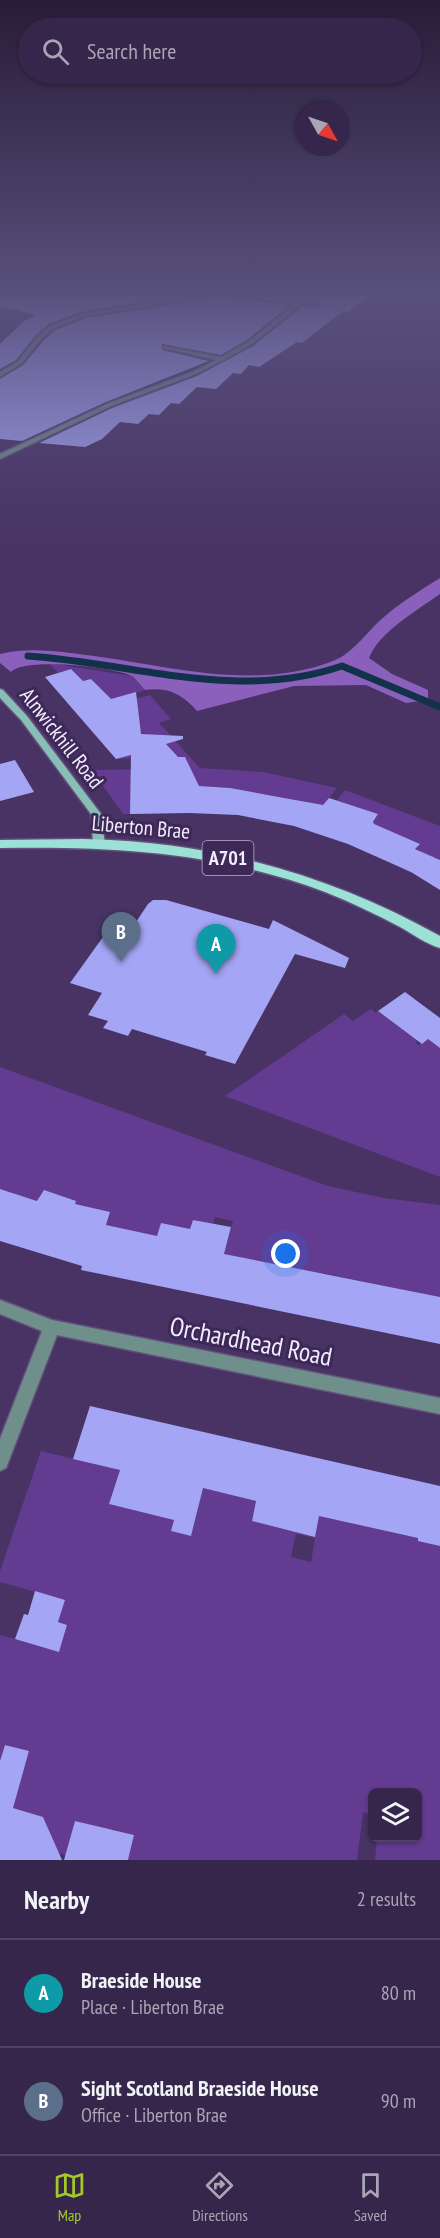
<!DOCTYPE html>
<meta charset="utf-8">
<style>
:root{--surface:#36264b;--page:#413255;--text:#f1f3f6;--muted:#aaa5b5;--line:#504363;--accent:#a3c927}
body{margin:0;font-family:"PT Sans Narrow",sans-serif;background:var(--page);color:var(--text)}
.controls{position:absolute;right:18px;bottom:18px;display:grid;overflow:hidden;border-radius:9px;box-shadow:0 2px 4px #0004}
.controls button{width:54px;height:54px;display:grid;place-items:center;padding:0;border:0;border-bottom:2px solid var(--line);background:var(--surface);color:var(--text);font:30px sans-serif}
.compass{position:absolute;left:296px;top:102px;width:54px;height:54px;border-radius:50%;background:var(--surface);box-shadow:0 2px 4px #0004;rotate:130deg}
.you{position:absolute;left:286px;top:1254px;width:21px;height:21px;margin:-15px;border:4px solid #fff;border-radius:50%;background:#1a73e8;box-shadow:0 0 0 9px #1a73e833}
.badge{display:grid;place-items:center;width:39px;height:39px;border-radius:50%;background:var(--accent);color:#fff;font-size:20px;font-weight:700}
.pin{position:absolute;translate:-50% -50px;filter:drop-shadow(0 2px 3px #0008)}
.pin::after{content:'';position:absolute;top:32px;width:21px;height:18px;background:inherit;clip-path:polygon(0 0,100% 0,50% 100%)}
.list{margin:0;padding:0;list-style:none}
h2{display:flex;justify-content:space-between;align-items:center;height:78px;margin:0;padding:0 24px;font-size:26px}
h2 small{font-size:20px;font-weight:400;color:var(--muted)}
.list li{display:grid;grid-template-columns:39px 1fr auto;gap:18px;align-items:center;box-sizing:border-box;height:108px;padding:0 24px;border-top:2px solid var(--line)}
.list b{display:block;font-size:22px;white-space:nowrap}
.list p{margin:0;font-size:20px;white-space:nowrap;color:var(--muted)}
.list em{font-size:20px;font-style:normal;color:var(--muted)}
.icon{flex:none;width:33px;height:33px;fill:none;stroke:currentColor;stroke-width:2;stroke-linecap:round;stroke-linejoin:round}
.map{position:relative;flex:none;width:440px;height:1860px;overflow:hidden}
.search{position:absolute;background:var(--surface);box-shadow:0 2px 4px #0004;left:18px;right:18px;top:18px;height:66px;display:flex;align-items:center;gap:15px;box-sizing:border-box;padding:0 21px;border-radius:33px;color:var(--muted);font-size:22px}
.sheet{height:294px;background:var(--surface)}
nav{display:flex;justify-content:space-around;align-items:center;box-sizing:border-box;height:84px;border-top:2px solid var(--line);background:var(--surface);font-size:16px;color:var(--muted)}
nav a{display:grid;justify-items:center;gap:3px}
nav .on{color:var(--accent)}
.map>svg:first-child{display:block}
.green{fill:#633b91;fill-rule:evenodd}
.forest{fill:#8a60bc}
.lines{fill:none;stroke-linecap:round;stroke-linejoin:round}
.stream{stroke:#113249;stroke-width:7}
.building{fill:#a4a5f4}
.street-casing{stroke:#63517d;stroke-width:3}
.secondary-casing{stroke:#63517d;stroke-width:3}
.primary-casing{stroke:#63517d;stroke-width:3}
.street{fill:#6f908a;fill-rule:evenodd}
.secondary{fill:#88beb5;fill-rule:evenodd}
.primary{fill:#9be1d5;fill-rule:evenodd}
.labels{text-anchor:middle;dominant-baseline:central;stroke-width:6;stroke-linejoin:round;paint-order:stroke}
.shield{fill:#3e2858;stroke:#bcb1cc;stroke-width:1.5}
.shield-label{font-size:20px;font-weight:bold;fill:#f2ecfe}
.street-label{font-size:21px;fill:#f2ecfe;stroke:#3e2858}
.near-street-label{font-size:26px;fill:#f2ecfe;stroke:#3e2858}
</style>
<div class="map">
<svg width="440" height="1860" viewBox="0 0 440 1860">
<rect width="100%" height="100%" fill="#483364"/>
<path class="green" d="M49 663 132 676 145 690 130 695 135 699 150 695 171 719 159 723 200 768 263 772 337 788 322 807 330 809 345 790 440 826V860L435 857 412 873 402 869 420 851 415 848 419 844 395 833 391 838 380 833 363 850 360 848 375 834 363 830 366 827 371 828 378 814 356 807 350 815 338 812 335 816 322 812 307 830 304 826 313 814 299 810 302 801 262 794 250 818 247 817 255 797 229 794V788L196 786 190 813H179L178 783H162V779H132L130 814H123L92 770 162 769 163 775 182 774V768H190L185 757 116 759 146 750 143 745 160 738 157 735 148 736 145 733 135 736 131 732 101 740 133 730 129 725 139 719V715L132 712H124L117 705 79 716 74 710 97 701 88 687 96 684 91 679 83 681 71 669 58 673Z
M371 1009 376 1013 378 1011 417 1040 415 1042 419 1045 428 1039 440 1048V1177L225 1096 344 1014 353 1021Z
M0 1067 328 1186 384 1198 440 1205V1304L435 1343 415 1339 420 1293 322 1273 313 1316 224 1254 233 1221 215 1217 213 1224 193 1220 185 1246 155 1243 106 1225 110 1212 37 1201 0 1189Z
M41 1451 120 1470 109 1504 179 1499 171 1531 191 1536 198 1508 199 1487 256 1501 252 1521 282 1529 287 1509 440 1526V1860H375L377 1838H418V1792H372V1815L363 1812 357 1860H128L134 1835 112 1829 105 1860 94 1826 75 1821 66 1855 42 1848 48 1828 43 1817 0 1819 18 1789 29 1752 5 1745 0 1761V1635L59 1651 67 1625 58 1622 65 1600 0 1582V1571ZM296 1534 315 1538 311 1562 291 1557Z"/>
<path class="forest" d="M440 578V594C418 610 379 632 369 658L392 674 428 690V700L406 703 366 685 294 686 197 711C182 694 168 687 145 690 141 686 136 679 132 676 114 667 24 657 11 672L0 663V654C29 647 57 651 86 655 167 665 253 692 333 661 354 653 367 631 384 617 401 602 421 590 440 578Z"/>
<g class="lines">
<path class="stream" d="M28 656C135 663 236 702 342 666L440 707"/>
</g>
<path class="building" d="M0 290H211L81 312 49 324 37 334 16 360 0 369V344L24 321 36 315 0 306Z
M231 290H378L348 312 343 311 302 343 297 342 259 367 249 365 241 374 233 373 216 389 197 387 179 404 171 403 159 415 149 414 138 424 120 422 102 439 85 447 39 443 112 408 197 376 253 346 303 306 316 308 321 304 319 302Z
M220 297 290 305 247 340 221 355 162 344 163 350 209 361 106 402 22 441 0 439V379L23 365 45 339 55 330 86 318Z
M71 669 83 681 91 679 111 699 136 692 141 734 183 736V739L166 744 178 757H185L199 786 230 788 323 805 329 798 378 814 373 822 374 824 420 844 415 849 440 860V890L411 872 348 844 294 826 238 815 190 813 130 814 131 755 116 759 45 677Z
M15 760 34 792 0 801V764Z
M153 900H166L269 929 273 920 349 958 345 968 295 954 235 1064 205 1055 207 1052 132 1029 128 1036 103 1028 108 1021 88 1015 102 993 70 983 113 923 132 928 148 904Z
M405 992 440 1018V1048L428 1039 422 1044 378 1011Z
M0 1189 37 1201 44 1190 76 1201 75 1204 110 1212 106 1225 157 1236 161 1223 190 1229 193 1220 231 1227 224 1254 440 1297V1344L81 1270 82 1266 0 1241Z
M90 1406 440 1486V1546L418 1541V1538L319 1516 315 1537 252 1521 256 1501 203 1488 191 1536 171 1531 174 1520 109 1504 120 1470 73 1459Z
M35 1591 65 1600 58 1622 67 1625 59 1652 15 1639 24 1614 28 1615Z
M5 1745 29 1751 13 1808 43 1817 62 1860H0V1761Z
M75 1821 134 1835 128 1860H64Z"/>
<g class="lines">
<g class="street-casing">
<path id="street" d="M220 291 319 304 316 306 302 304 252 344 224 360 196 374 111 406 0 459V454L107 404 192 372 216 360 163 348V346L221 357 248 342 296 303 220 295 85 316 54 328 43 337 21 364 0 377V372L17 362 39 335 50 326 82 314Z
M0 1300 52 1320 440 1398V1414L57 1335 6 1468 0 1471V1439L42 1331 0 1314Z"/>
</g>
<g class="secondary-casing">
<path id="secondary" d="M0 689 3 690 27 716 101 814 105 844 103 846H95L93 844 91 814 21 720 0 698Z"/>
</g>
<g class="primary-casing">
<path id="primary" d="M83 839C210 841 329 874 440 936V948C426 944 413 934 400 927 376 914 350 902 325 892 219 852 112 846 0 848V840Z"/>
</g>
<use href="#street" class="street"/>
<use href="#secondary" class="secondary"/>
<use href="#primary" class="primary"/>
</g>
<linearGradient id="sky" x2="0" y2="1"><stop stop-color="#281c37"/><stop offset="0.53" stop-color="#58507d"/><stop offset="1" stop-color="#58507d" stop-opacity="0"/></linearGradient>
<rect width="440" height="551" fill="url(#sky)"/>
<g class="labels">
<rect class="shield" x="202.5" y="841" width="51" height="34" rx="4.5"/>
<g class="shield-label">
<text x="228" y="858">A701</text>
</g>
<g class="street-label">
<text transform="translate(62 738) rotate(52)">Alnwickhill Road</text>
<text transform="translate(141 827) rotate(5)">Liberton Brae</text>
</g>
<g class="near-street-label">
<text transform="translate(251 1341) rotate(11)">Orchardhead Road</text>
</g>
</g>
</svg>
<div class="controls">
<button><svg class="icon" aria-label="layers" viewBox="0 0 24 24"><path d="M12 4l9 5-9 5-9-5zM3 14l9 5 9-5"/></svg></button>
</div>
<svg class="compass" viewBox="-18 -18 36 36"><path d="M0-13l5 13h-10z" fill="#e53935"/><path d="M0 13l5-13h-10z" fill="#aaa5b5"/></svg>
<div class="you"></div>
<div class="pin badge" style="left:216px;top:974px;background:#0f9aa8">A</div>
<div class="pin badge" style="left:121px;top:962px;background:#5c6f8a">B</div>
<div class="search"><svg class="icon" aria-label="search" viewBox="0 0 24 24"><circle cx="10" cy="10" r="6"/><path d="M15 15l6 6"/></svg>Search here</div>
</div>
<section class="sheet">
<h2>Nearby<small>2 results</small></h2>
<ul class="list">
<li><span class="badge" style="background:#0f9aa8">A</span><div><b>Braeside House</b><p>Place · Liberton Brae</p></div><em>80 m</em></li>
<li><span class="badge" style="background:#5c6f8a">B</span><div><b>Sight Scotland Braeside House</b><p>Office · Liberton Brae</p></div><em>90 m</em></li>
</ul>
</section>
<nav>
<a class="on"><svg class="icon" aria-label="map" viewBox="0 0 24 24"><path d="M3 6l6-2 6 2 6-2v14l-6 2-6-2-6 2zM9 4v14M15 6v14"/></svg>Map</a>
<a><svg class="icon" aria-label="directions" viewBox="0 0 24 24"><path d="M12 3l9 9-9 9-9-9zM9 14v-3h6M13 9l2 2-2 2"/></svg>Directions</a>
<a><svg class="icon" aria-label="saved" viewBox="0 0 24 24"><path d="M7 4h10v16l-5-4-5 4z"/></svg>Saved</a>
</nav>
